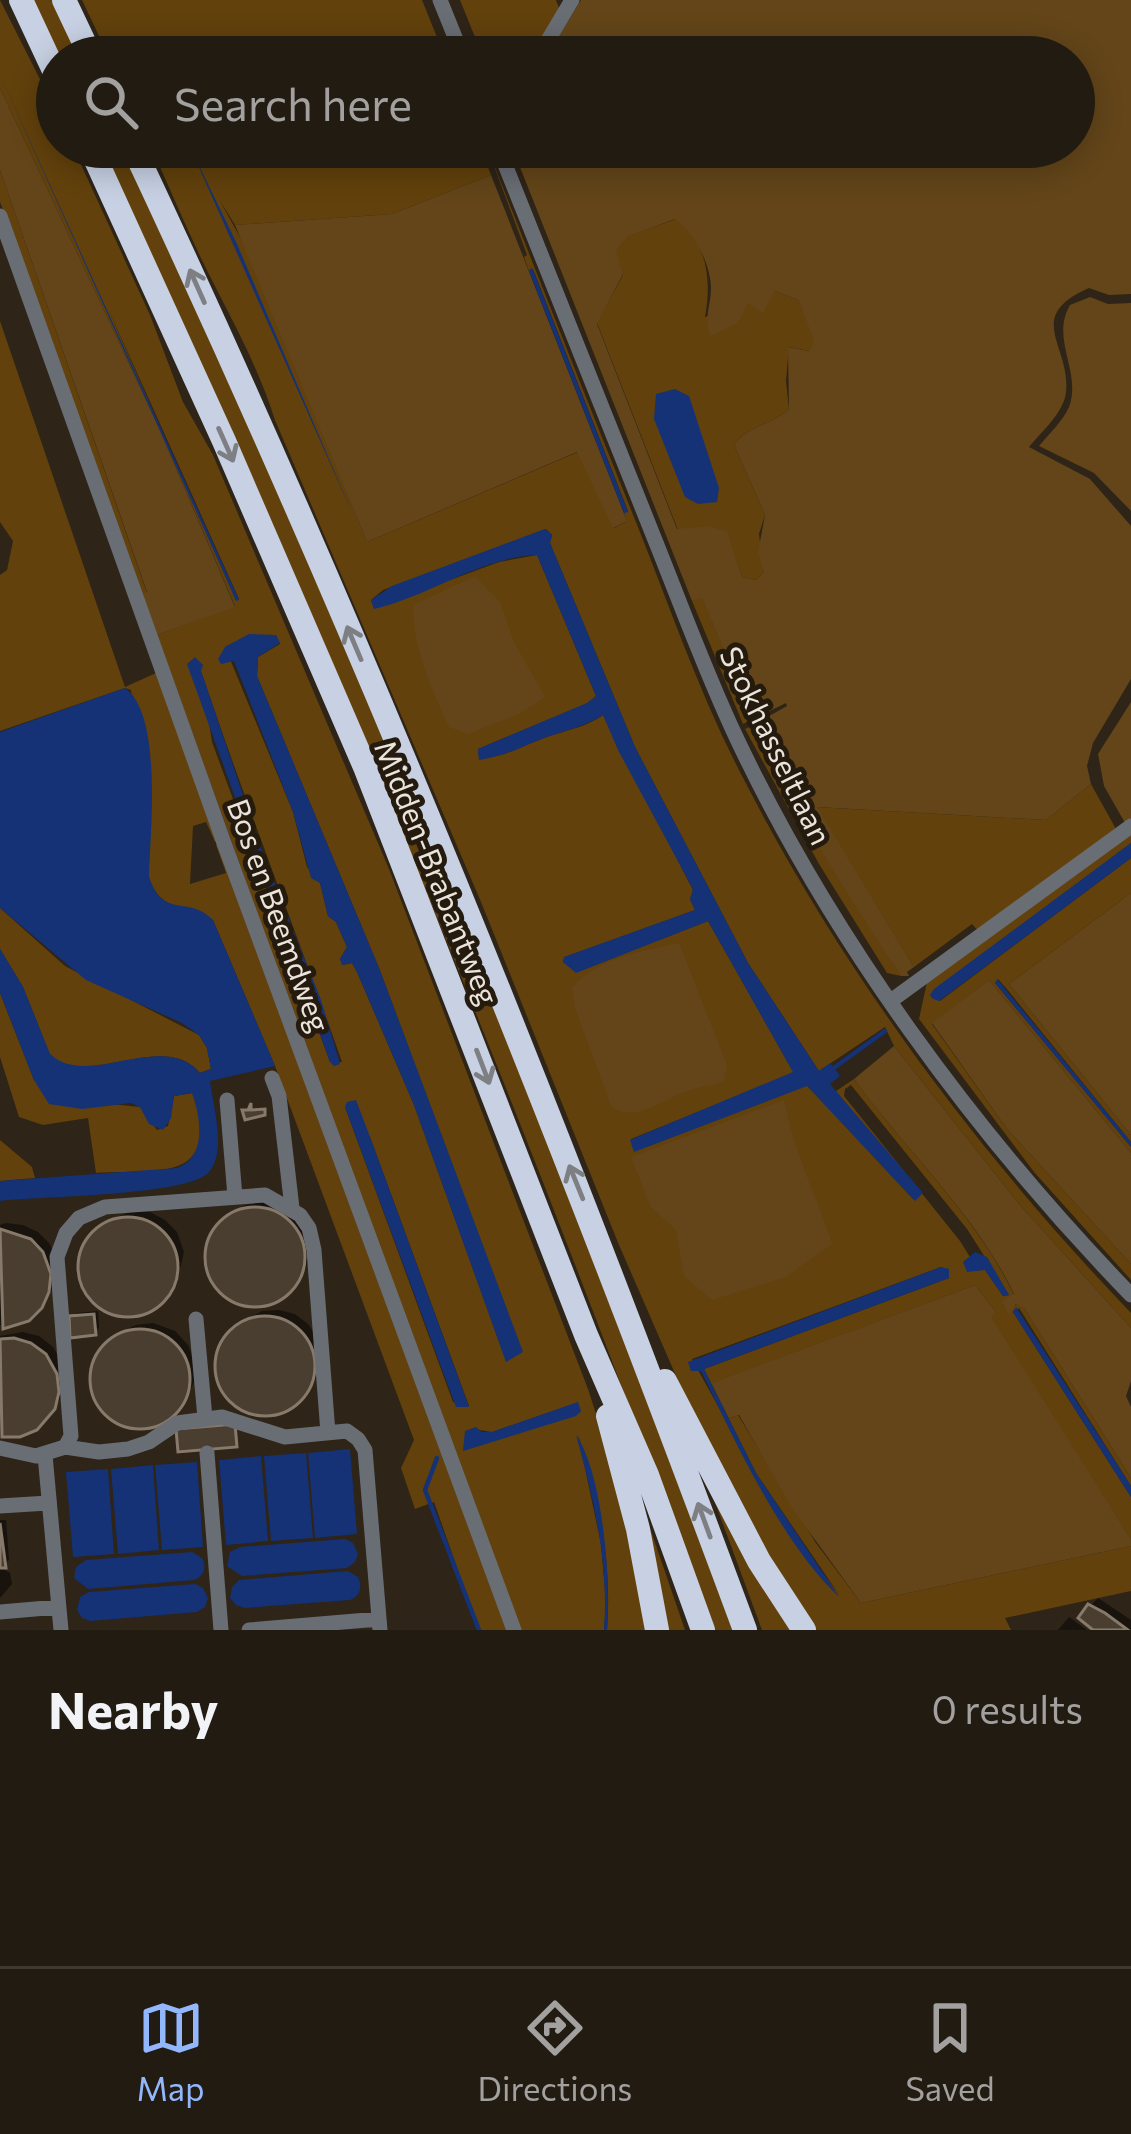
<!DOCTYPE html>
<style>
:root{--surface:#221b11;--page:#2a241a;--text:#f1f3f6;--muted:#a2a19f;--line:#3f3931;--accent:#93b7fd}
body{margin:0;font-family:Commissioner,sans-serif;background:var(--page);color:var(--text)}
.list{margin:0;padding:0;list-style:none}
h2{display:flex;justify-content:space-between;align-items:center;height:156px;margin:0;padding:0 48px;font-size:51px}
h2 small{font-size:39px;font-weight:400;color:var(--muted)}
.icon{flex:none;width:66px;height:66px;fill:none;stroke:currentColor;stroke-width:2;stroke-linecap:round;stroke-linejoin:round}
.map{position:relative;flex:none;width:1131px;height:1630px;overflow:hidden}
.search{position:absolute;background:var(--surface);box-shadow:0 6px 30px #0003;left:36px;right:36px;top:36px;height:132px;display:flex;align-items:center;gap:30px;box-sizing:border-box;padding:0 42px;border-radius:66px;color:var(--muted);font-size:45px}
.sheet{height:336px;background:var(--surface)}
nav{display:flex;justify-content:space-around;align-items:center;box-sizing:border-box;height:168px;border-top:3px solid var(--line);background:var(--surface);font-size:33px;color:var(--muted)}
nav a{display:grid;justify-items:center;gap:6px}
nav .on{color:var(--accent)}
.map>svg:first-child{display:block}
.green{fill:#62410c;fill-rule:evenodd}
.forest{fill:#634519;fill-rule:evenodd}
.water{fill:#143275}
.shadow{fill:#0007}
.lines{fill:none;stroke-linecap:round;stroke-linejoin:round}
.stream{stroke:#143275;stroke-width:4.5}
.building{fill:#493e30;stroke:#877a6b;stroke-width:3}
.minor{stroke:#696d74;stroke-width:15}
.highway{stroke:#c7d1e3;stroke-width:24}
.oneway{stroke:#7e7f83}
.labels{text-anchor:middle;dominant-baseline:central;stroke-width:10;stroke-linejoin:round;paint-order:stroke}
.street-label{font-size:30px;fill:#ebe4dc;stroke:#241b0e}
</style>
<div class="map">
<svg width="1131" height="1630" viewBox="0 0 1131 1630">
<rect width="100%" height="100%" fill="#2e2417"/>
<path class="green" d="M0 0 57 113V147H73L150 315 183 402 213 455 389 869 588 1389 612 1463 648 1630H607C612 1564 600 1497 578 1435L601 1544 606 1602 604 1630H516L157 635 235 606 159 428 0 88ZM106 304 239 599 236 600 227 580ZM249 635H276L280 644 258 657 257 676 379 968 522 1351 506 1361 414 1105 357 972 352 963 343 965 340 959 347 947 336 922 328 916 320 883 307 867 293 812 225 647ZM201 671C245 802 296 930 342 1062H330L212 742ZM345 1107 370 1137 469 1406 453 1402ZM577 1403 580 1411 463 1445 479 1430 492 1432Z
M30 0H54L81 57H58Z
M82 0H422L445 57H109Z
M460 0H556L562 16 536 57H483Z
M100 147H124L231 382 467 933 735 1630H712C600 1323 482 1019 354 719 272 527 185 338 100 147Z
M151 147H480L491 175 392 214 235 225 220 201 245 246 367 542 578 452 614 528 627 521 624 513 628 511 533 269 529 271 524 257 527 255 487 147C537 274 587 400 638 527 670 608 699 692 739 770 840 969 977 1152 1131 1313V1328L1019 1204 894 1046 885 1027 819 1071 748 963 635 747 550 543 552 535 546 529 383 590 371 600 374 608 499 562 537 555 596 696 588 703 478 749 479 759C508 757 528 742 556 734 575 728 587 726 603 715L693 890 690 899 695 910 565 957 563 962 577 972 708 921 794 1073 631 1139 635 1151 807 1085 914 1200 836 1091 854 1079C906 1151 975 1213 1014 1295L1003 1302 1009 1311 1018 1303 1024 1308 1131 1478V1486L1019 1308 1013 1312 1131 1497V1539L1004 1341 990 1316 996 1312 975 1285 713 1383 730 1418 738 1415 816 1543 861 1603 1131 1546V1591L1005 1618 1011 1630H815L762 1545 687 1401 619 1245 481 902 275 420C260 373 240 335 218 292 193 245 173 195 151 147ZM851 1085 967 1229 1009 1295 1003 1296 985 1270 963 1263 970 1257 960 1241 844 1096 845 1089ZM941 1267 949 1278 704 1369 756 1473 840 1596 777 1513 692 1359Z
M0 170 147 593H140L0 202Z
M676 219C707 242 712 279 705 317L775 291 798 300 815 340 809 351 789 347 786 381 789 409C773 424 745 427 734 445L765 515 759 534 764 572 756 580 742 577 726 531 678 530 597 323 623 275 615 250 626 237Z
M0 321 125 687 156 673 219 840 215 842 206 822 193 826 190 884 226 873 216 845 220 844 508 1630H479L434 1502 415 1509 401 1468 414 1440 275 1066 213 920C184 902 162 914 149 878L131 690 125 688 0 731V575L7 570 13 541 0 522Z
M702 597 753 719 743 724 692 601Z
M755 724 829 861 901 976 887 973 819 864 745 729Z
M1091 784 1116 829 980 933 972 924 914 967 816 807 1046 820Z
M1131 831V843L930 995 940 1001 1131 858V893L1009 984 1131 1135V1142L1006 988 998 979 995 983 1131 1147V1153L989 980 932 1024 1007 1129 1131 1264V1280L1034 1172 919 1019 927 982Z
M0 908 65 966 199 1035 207 1048 211 1069 200 1073C163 1029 88 1090 50 1055L23 987 0 949Z
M0 993 34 1080 111 1104 140 1107 157 1130 168 1126 174 1096 193 1093C221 1184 160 1169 96 1173L88 1118 43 1125 19 1117 0 1057Z
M0 1140 32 1167 35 1178 0 1181Z
M703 1470 797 1630H762Z
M650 1528 685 1630H665Z"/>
<path class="forest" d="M581 0H1131V294L1109 295 1089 288C1023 317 1071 345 1066 392 1064 413 1041 432 1029 447L1090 479 1131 526V679L1093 743 1087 766 1091 784 1046 820 817 807 914 967 907 972 909 976H901C848 895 794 812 755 724L787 706 786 703 753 719 702 598 692 601 512 147H1074V57H546ZM675 219C694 232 710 263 711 287 711 307 704 313 710 336L738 323 748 303 763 313 775 291 798 300 814 340 809 351 788 347 789 409C773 424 745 427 734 445L765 515 758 552 764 572 756 580 742 577 727 531 708 526 677 529 597 324 623 274 616 250 627 237Z
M0 88 159 428 235 607 157 635 140 593 147 592 0 170Z
M491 175 627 521 613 528 577 452 367 542 235 225 392 214Z
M1090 297 1108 304 1131 303V511L1094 473 1039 446C1049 434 1063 421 1069 407 1082 372 1050 339 1070 305Z
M475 576 500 602 514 642 545 697 519 714 468 734 449 727C431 687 413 649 413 605Z
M1131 702V819L1125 823 1104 786 1098 754Z
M1131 893V1135L1009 984Z
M679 943 727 1065 724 1082C711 1085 697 1087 685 1092 662 1100 633 1124 611 1106L575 1008 572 988C598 957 641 952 679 943Z
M989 980 1131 1153V1264L1007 1129 932 1023Z
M894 1046 1019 1204 1131 1328V1381L1126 1396 1131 1407V1478L1024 1308 1016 1304 1009 1315 1002 1301 1014 1294C975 1213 906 1151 854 1079Z
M784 1100C793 1150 817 1196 832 1244L786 1277 712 1300 684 1276 676 1230 651 1207 631 1157Z
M975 1285 996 1312 991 1317 1131 1539V1546L861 1603 792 1508 739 1415 729 1418 712 1383Z"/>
<path class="water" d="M0 75 239 600 236 601 227 580Z
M190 147 237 244 353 515Z
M531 268 533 270 628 512 624 513 529 271Z
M675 389 689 396 719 488 717 502 698 504 685 497 654 419 656 394Z
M545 529 552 535 550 543 635 747 748 963 819 1071 830 1063 840 1076 830 1084 923 1193 915 1201 807 1086 634 1152 630 1140 793 1072 708 921 576 973 563 962 564 957 695 910 690 899 693 889 618 750 603 715C587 725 574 728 556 734 527 743 511 755 479 760L478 749 587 703 596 696 537 555C481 557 429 596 374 609L371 600 392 586Z
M249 634 276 635 280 643 258 657 257 676 379 968 523 1352 506 1362 414 1105 357 972 352 963 342 965 340 959 347 947 336 922 328 916 320 883 311 878 293 812 234 661 221 664 218 659 225 647Z
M195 657 203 665 201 671 263 854 321 1000 340 1064 334 1066 330 1062 187 664Z
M125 688C163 715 150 833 149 877 164 921 188 894 213 920L275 1066 210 1081C213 1106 227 1151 209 1172 190 1196 37 1196 0 1201V1181L177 1168C207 1157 201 1118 192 1093L174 1096 171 1118 163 1130 149 1124 140 1107 131 1103 82 1109 49 1104 34 1080 0 993V949L23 987 50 1054C88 1090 162 1029 200 1073L211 1069 207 1048 199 1035 182 1023 86 980 0 908V732Z
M1131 843V858L939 1001 933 999 930 995 934 989Z
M997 979 1131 1142V1147L995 983Z
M356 1100 370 1137 469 1407H456L345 1107 347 1102Z
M975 1252 987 1257 1009 1295 1003 1296 985 1270 967 1272 963 1262Z
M941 1267 949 1269V1278L704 1369 756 1473 839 1597C781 1542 736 1443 701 1371H691L688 1362Z
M1016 1307 1131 1486V1497L1013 1312Z
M578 1402 581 1411 576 1416 463 1451 465 1431 476 1427 482 1432H492Z
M576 1435C603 1474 611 1580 607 1630H604C609 1563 594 1500 576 1435Z
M350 1449 357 1534 315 1538 308 1453Z
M306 1453 313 1538 271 1541 264 1456Z
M261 1456 268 1541 226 1545 219 1460Z
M197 1462 203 1547 162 1550 155 1465Z
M153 1465 159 1550 118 1554 111 1469Z
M108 1469 114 1554 73 1557 66 1472Z
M345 1539 353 1543 358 1554 355 1562 347 1568 242 1576 227 1566 230 1552 240 1547Z
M192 1552 202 1558C207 1568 204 1576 194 1580L88 1589 74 1578 76 1567 86 1560Z
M348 1571 358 1577C363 1587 360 1596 350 1600L245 1608 236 1605 230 1598 232 1587 239 1580Z
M195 1584 203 1588 208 1598 205 1607 197 1612 91 1621 82 1618 77 1610 80 1597 89 1592Z"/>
<path class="shadow" d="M260 1202 285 1206 298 1216 311 1252 306 1268 287 1291 273 1300 248 1304 219 1288 210 1273 208 1256 211 1240 221 1225 243 1206Z
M133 1211 150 1212 165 1220 177 1232 184 1252 177 1282 154 1306 138 1312 121 1313 105 1308 92 1297 84 1282 81 1266 89 1241 109 1220Z
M6 1223 23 1225 38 1232 50 1244 57 1265 56 1282 48 1297 27 1318 4 1326 0 1325V1225Z
M279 1310 295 1314 308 1324 318 1338 317 1376 298 1399 283 1409 258 1412 242 1406 229 1396 218 1364 222 1348 241 1323 262 1311Z
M98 1311 99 1328 95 1332 72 1317 76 1313Z
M153 1323 175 1331 188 1345 196 1365 194 1382 187 1397 166 1418 133 1426 117 1420 104 1409 95 1395 94 1370 100 1354 121 1332 136 1325Z
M23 1332 39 1336 53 1347 64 1366 61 1398 44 1418 3 1434 0 1336Z
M0 1520H6L9 1560 1 1568 10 1573 12 1584 0 1598Z
M1098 1598 1131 1620V1630H1097L1091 1605Z
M1069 1617 1087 1630H1058Z"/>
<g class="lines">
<path class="stream" d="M831 1070 885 1031
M437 1458 425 1490 479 1630"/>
</g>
<path class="building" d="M251 1103V1110L265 1109V1115L245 1120 242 1110H248Z
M205 1257a50 50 0 1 1 100 0a50 50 0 1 1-100 0Z
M78 1267a50 50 0 1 1 100 0a50 50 0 1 1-100 0Z
M0 1229 31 1239 43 1252 51 1274 49 1292 42 1308 29 1321 3 1329Z
M94 1314 96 1335 70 1338 69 1316Z
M215 1366a50 50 0 1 1 100 0a50 50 0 1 1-100 0Z
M90 1379a50 50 0 1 1 100 0a50 50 0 1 1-100 0Z
M14 1338 31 1343 46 1354 57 1374 59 1392 55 1409 37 1430 20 1437H2L0 1339Z
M235 1424 237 1447 178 1452 176 1429Z
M0 1523 6 1568H0Z
M1088 1604 1105 1613 1128 1630H1093L1078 1618Z"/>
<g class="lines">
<path class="minor" d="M440 0 463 57
M538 57 572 0
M498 147C552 279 604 412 657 545 683 610 707 676 737 739 832 940 976 1135 1131 1295
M0 216 224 843 514 1630
M892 1000 1131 826
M272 1078 279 1096 292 1208
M227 1100 235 1197
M196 1319 205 1418
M65 1447 71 1436 57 1257 66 1233 79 1218 105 1207 265 1195 300 1215 309 1228 314 1250 328 1433
M0 1448 36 1456 65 1447 99 1452 128 1449 149 1442 177 1423 222 1417 285 1437 347 1431 358 1439 365 1450 380 1630
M207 1453 221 1630
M45 1455 61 1630
M0 1506 48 1503
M0 1612 58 1607
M249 1630 379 1619"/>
<path class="highway" d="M21 0 57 77
M64 0 91 57
M90 147 224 441 365 767 586 1335 647 1475 703 1630
M133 147C361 631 559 1128 745 1630
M665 1381 759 1561 804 1630
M608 1416 638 1529 657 1630"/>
</g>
<defs><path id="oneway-shaft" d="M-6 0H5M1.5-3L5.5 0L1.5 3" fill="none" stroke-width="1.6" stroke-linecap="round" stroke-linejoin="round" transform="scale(3)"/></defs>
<g class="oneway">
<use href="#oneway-shaft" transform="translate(197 286) rotate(-114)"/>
<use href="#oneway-shaft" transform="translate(226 445) rotate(66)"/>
<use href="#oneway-shaft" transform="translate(354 643) rotate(-113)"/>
<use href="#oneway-shaft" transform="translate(483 1067) rotate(69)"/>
<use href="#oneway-shaft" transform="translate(576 1182) rotate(-112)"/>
<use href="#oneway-shaft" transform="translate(704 1520) rotate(-110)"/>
</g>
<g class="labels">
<g class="street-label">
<text transform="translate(777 745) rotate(64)">Stokhasseltlaan</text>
<text transform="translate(438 872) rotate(68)">Midden-Brabantweg</text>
<text transform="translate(280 915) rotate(70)">Bos en Beemdweg</text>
</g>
</g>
</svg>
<div class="search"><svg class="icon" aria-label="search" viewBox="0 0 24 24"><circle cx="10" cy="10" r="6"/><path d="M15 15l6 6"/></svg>Search here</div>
</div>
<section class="sheet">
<h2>Nearby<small>0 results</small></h2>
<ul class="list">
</ul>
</section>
<nav>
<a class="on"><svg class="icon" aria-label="map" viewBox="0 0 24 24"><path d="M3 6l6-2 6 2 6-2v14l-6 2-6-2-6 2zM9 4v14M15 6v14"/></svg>Map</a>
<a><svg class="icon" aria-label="directions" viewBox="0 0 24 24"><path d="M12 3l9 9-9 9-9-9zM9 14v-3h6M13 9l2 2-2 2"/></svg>Directions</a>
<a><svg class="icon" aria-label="saved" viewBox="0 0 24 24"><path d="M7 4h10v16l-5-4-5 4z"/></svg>Saved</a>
</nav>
